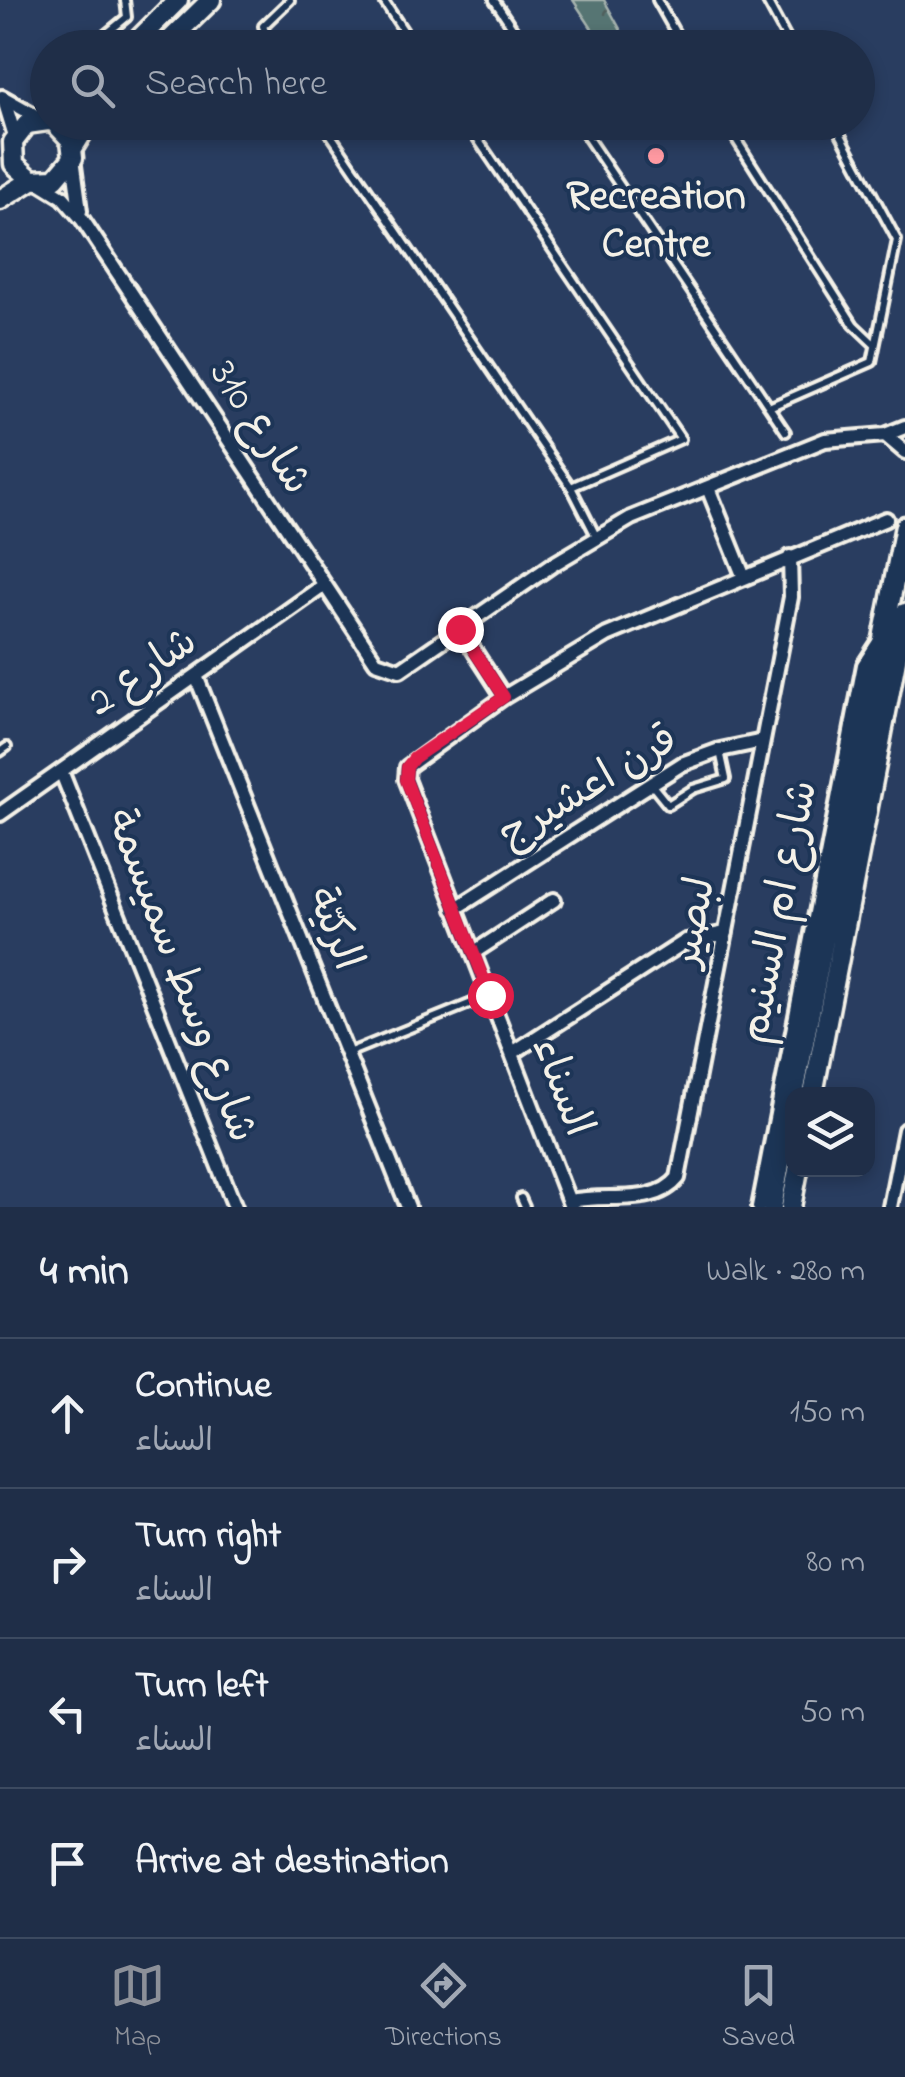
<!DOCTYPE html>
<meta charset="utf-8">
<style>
:root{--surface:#1f2e48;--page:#2c3a52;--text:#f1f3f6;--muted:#a1a8b4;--line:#3c4a60;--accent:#8c9099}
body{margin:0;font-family:"Indie Flower","Playpen Sans Arabic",sans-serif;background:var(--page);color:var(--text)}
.controls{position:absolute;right:30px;bottom:30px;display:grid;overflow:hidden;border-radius:20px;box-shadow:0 5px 15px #0003}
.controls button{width:90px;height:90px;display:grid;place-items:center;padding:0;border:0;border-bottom:2px solid var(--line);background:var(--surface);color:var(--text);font:50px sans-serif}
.stop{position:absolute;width:30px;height:30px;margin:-22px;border:8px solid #e11d48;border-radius:50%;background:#fff}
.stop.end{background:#e11d48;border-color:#fff;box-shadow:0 2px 10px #0008}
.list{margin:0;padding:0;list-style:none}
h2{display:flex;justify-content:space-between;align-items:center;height:130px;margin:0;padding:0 40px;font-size:42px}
h2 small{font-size:32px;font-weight:400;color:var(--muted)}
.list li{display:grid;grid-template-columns:65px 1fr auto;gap:30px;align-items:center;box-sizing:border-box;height:150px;padding:0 40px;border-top:2px solid var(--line)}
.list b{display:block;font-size:38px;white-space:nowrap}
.list p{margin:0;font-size:32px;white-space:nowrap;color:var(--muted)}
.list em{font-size:32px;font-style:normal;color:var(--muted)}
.icon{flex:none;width:55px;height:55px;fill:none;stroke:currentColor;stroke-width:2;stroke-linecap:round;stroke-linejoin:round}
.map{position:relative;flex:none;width:905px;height:1207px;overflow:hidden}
.search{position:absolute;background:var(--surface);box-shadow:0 5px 15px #0003;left:30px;right:30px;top:30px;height:110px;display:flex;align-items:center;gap:25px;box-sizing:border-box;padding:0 35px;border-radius:55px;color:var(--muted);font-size:38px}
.sheet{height:730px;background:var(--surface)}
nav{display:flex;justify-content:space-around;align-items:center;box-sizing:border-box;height:140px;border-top:2px solid var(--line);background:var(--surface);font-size:28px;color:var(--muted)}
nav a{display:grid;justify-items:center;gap:5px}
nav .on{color:var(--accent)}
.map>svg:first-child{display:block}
.park{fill:url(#park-crowns);stroke:#a6b3ae;stroke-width:2.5}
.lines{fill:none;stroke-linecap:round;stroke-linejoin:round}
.lane-casing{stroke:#f4f1e8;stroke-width:14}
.street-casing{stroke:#f4f1e8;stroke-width:20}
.secondary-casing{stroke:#f4f1e8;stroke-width:25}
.lane{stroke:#1d3557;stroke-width:6}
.street{stroke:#1d3557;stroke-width:12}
.secondary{stroke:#1d3557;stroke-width:18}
.route{stroke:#e11d48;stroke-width:12}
.poi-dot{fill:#ff9aa2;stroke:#1d3557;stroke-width:4}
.labels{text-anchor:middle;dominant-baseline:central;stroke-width:8;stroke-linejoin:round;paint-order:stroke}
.poi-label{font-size:42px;font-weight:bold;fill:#f4f1e8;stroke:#1d3557}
.street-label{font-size:42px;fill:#f4f1e8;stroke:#1d3557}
</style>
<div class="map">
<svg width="905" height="1207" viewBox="0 0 905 1207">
<defs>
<pattern id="park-crowns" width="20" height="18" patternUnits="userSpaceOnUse" patternTransform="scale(2.5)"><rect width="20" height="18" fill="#577573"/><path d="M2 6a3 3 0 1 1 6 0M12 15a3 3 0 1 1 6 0" fill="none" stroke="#505e5c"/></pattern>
</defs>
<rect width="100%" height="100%" fill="#293d60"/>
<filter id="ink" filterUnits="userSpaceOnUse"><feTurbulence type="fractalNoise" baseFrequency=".01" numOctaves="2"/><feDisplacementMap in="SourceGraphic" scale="20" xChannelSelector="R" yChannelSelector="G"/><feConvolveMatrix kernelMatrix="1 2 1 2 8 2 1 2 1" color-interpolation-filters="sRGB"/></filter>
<g filter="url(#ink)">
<path class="park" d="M573 0H604L630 47H604Z"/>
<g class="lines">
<g class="lane-casing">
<path id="lane" d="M383 0 415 48
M494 0 526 48
M657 0 684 48
M766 0 792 48
M89 48 127 17 125 0
M271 48 263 26 290 0
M322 122 571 487 596 536
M466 122 681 439 571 487
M577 122 786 432
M725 122 854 325 874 344
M769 407 872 362 897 240 834 122
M0 752 7 747
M651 784 668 805 693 789 726 779 720 751
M348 1053 489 996
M521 1198 525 1207"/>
</g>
<g class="street-casing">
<path id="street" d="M2 97 43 120
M4 100 15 136
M73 158 80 211
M37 181 63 197 82 219 376 662 400 670 552 565 631 518 825 440 885 435 905 427
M885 435 905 452
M708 488 743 575
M460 629 504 697
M196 676 408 1207
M61 771 235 1207
M0 814 323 586
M455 909 682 764 720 750 763 741
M473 953 554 900
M514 1052 686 941 726 933
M569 1201C609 1193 655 1207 678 1178L791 597 790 557
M571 1207 406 779 407 767 504 697 607 635 886 519
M759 1207 864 665 881 639
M890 1207 905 1130"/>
</g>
<g class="secondary-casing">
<path id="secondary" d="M130 48 178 0
M162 48 211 0
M48 121 27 124 13 142 14 164 32 180 55 179 73 158 71 140 54 122
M73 148 89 122
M0 200 32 180
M794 1094 905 526
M813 1094 905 613
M772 1207 792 1100
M791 1207 798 1170"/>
</g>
<use href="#lane" class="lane"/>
<use href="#street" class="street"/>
<use href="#secondary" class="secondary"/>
</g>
</g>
<g class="lines" filter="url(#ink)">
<path class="route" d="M460 629 504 697 414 758 407 767 406 780 490 995"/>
</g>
<circle class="poi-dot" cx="656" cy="156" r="10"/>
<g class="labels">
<g class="poi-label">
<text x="656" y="197">Recreation<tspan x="656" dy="48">Centre</tspan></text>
</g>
<g class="street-label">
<text transform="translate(259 428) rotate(57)">شارع 310</text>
<text transform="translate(143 673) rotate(-35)">شارع 2</text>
<text transform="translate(589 788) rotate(-31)">قرن اعشيرج</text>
<text transform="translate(780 912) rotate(-79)">شارع ام السنيم</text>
<text transform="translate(695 922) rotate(-79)">لبصير</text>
<text transform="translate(333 929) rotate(69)">الركيّة</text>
<text transform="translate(180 976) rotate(69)">شارع وسط سميسمة</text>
<text transform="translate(561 1087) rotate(69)">السناء</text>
</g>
</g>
</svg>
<div class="controls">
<button><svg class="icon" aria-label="layers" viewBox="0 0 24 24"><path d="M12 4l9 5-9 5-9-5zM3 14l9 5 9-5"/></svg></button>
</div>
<div class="stop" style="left:490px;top:995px"></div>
<div class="stop end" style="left:460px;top:629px"></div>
<div class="search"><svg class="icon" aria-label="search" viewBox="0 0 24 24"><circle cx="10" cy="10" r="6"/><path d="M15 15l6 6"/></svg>Search here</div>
</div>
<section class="sheet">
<h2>4 min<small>Walk · 280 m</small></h2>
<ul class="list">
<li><svg class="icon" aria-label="ahead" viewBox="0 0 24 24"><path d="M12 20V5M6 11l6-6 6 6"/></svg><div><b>Continue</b><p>السناء</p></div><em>150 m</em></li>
<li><svg class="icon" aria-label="right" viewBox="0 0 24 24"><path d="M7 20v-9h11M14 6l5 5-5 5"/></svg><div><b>Turn right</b><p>السناء</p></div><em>80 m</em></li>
<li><svg class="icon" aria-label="left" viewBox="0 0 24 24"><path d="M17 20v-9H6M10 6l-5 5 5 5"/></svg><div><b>Turn left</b><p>السناء</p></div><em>50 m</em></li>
<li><svg class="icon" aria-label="arrive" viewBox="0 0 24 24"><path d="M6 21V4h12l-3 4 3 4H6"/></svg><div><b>Arrive at destination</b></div></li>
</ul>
</section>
<nav>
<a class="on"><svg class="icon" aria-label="map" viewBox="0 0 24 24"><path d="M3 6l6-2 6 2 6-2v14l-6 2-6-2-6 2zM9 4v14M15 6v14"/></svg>Map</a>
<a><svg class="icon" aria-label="directions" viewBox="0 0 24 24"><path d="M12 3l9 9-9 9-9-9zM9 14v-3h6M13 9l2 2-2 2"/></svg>Directions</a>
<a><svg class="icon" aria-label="saved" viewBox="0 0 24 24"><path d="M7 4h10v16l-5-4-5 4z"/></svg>Saved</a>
</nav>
